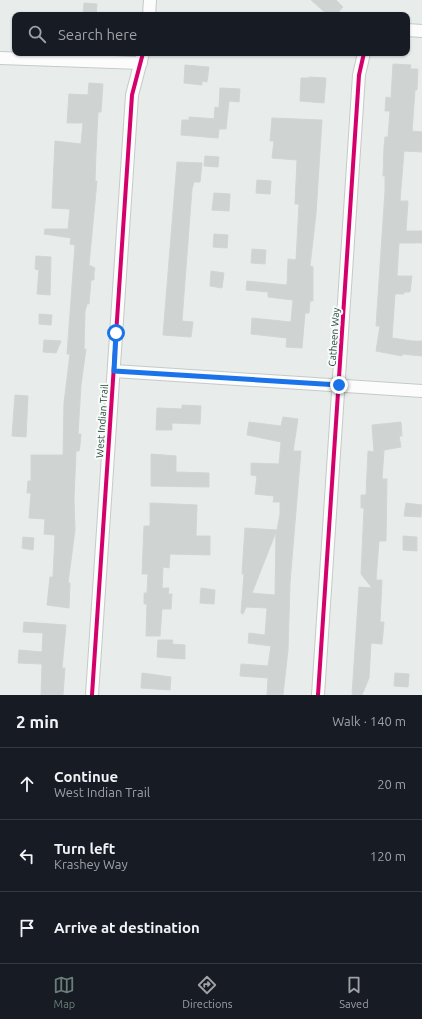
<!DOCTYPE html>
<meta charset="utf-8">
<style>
:root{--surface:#171b24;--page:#242831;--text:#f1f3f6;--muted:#9ea1a6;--line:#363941;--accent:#697e78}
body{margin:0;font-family:Ubuntu,sans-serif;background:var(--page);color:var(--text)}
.stop{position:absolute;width:12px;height:12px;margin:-9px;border:3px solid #1a73e8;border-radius:50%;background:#fff}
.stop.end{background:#1a73e8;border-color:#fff;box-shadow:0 1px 4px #0008}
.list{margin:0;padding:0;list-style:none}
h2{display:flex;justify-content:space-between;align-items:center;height:52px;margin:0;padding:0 16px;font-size:17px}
h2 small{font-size:13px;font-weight:400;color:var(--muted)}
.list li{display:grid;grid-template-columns:26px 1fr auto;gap:12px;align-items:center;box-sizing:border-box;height:72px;padding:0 16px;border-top:1px solid var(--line)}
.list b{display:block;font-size:15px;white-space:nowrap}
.list p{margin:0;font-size:13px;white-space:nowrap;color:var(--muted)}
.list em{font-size:13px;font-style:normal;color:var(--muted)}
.icon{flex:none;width:22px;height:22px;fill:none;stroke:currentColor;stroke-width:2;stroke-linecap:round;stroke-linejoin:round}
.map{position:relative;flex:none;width:422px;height:695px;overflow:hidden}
.search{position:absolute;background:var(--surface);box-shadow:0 1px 3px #0004;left:12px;right:12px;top:12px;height:44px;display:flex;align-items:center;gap:10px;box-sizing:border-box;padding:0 14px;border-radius:8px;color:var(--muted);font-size:15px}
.sheet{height:268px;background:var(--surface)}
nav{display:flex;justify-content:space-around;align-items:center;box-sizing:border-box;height:56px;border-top:1px solid var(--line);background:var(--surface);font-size:11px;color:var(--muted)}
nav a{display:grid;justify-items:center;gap:2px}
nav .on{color:var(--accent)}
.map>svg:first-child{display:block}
.building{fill:#cfd4d2;stroke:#d1d6d4;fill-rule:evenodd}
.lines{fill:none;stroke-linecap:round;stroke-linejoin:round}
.minor-casing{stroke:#c5cac8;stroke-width:14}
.minor{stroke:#fcfcfc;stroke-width:12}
.cycleway-casing{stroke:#f7fbf9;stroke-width:6}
.cycleway{stroke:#d6006c;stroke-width:4}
.route{stroke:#1a73e8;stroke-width:5}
.labels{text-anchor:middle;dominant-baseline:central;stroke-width:4;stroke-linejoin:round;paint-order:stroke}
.street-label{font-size:10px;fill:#24423a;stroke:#f7fbf9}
</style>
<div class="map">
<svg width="422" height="695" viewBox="0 0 422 695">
<rect width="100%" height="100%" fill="#e8edeb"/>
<path class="building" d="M311 0H336L343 7 336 15H328Z
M84 3 97 4 96 15H83Z
M393 64 411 65 410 69H418L417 90H415L412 131 422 132V152L404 151 400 201H408L406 231H422V243H399L397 276H412L410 292H404V294H395L392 338 412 341H422V356L402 354V356L376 351 380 326H376L385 191V176H383L384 147 385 137H388L390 111H385L386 97 391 98Z
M185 65 209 67 207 82 202 81V85L184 83Z
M309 77 326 78 324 103 300 101 301 78H309Z
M89 83 103 84 101 112H98L96 153 95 181H97L89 265 95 268 94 273V280H91L89 304H87L85 311 84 349H86L81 385 78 434H81L80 445 79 451H76L74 498 75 530 68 583H70L69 608 47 605 50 577H53L55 535 44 534 45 519 29 518 31 493H27L28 481H31V455H63L64 403 70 354H67L75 245 70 244 71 238 44 234 45 229H68L70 209 52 208 55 141 81 144 83 123H67L69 94 88 95Z
M220 88 240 89 239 102 229 101 226 129H219L218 138 181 135 182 120H189V117L216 119H214L215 107 219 108Z
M272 118 322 120 316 214 310 266 313 267V301H310L309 313H305L302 348 286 347 287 338 251 334 252 318 291 322 293 300 268 297V292L246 290 247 281 287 285 288 259 296 260 299 204H295L297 160 272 158 274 141H270Z
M205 156 219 157 218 167 204 166Z
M177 162 202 163 200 182H194L192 189 182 321 193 322 191 337 163 335Z
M257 180 271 181 270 194 256 193Z
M214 193 230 194 229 211 212 210Z
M214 234 228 235 227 248 213 247Z
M252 249 266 250 265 264 251 263Z
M36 256 51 257 50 295 37 294 39 270 35 269Z
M211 271 224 273 222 288 210 286Z
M39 314 52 315 51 325 39 324Z
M44 340 61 341 56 353 43 352Z
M15 395 28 396 26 437 12 436Z
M182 405 201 406 200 424 172 423V430H156L157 408 182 409Z
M283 417 298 419 293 451H301L290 583 288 650 283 695H267L268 678 240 676 241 664 268 666 271 646 248 643 249 633 265 635 267 608 246 607 243 614 241 613 244 574H242L245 528 277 530 280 514V502H273L274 496 255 494 257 476 251 475V463L279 464 281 442 247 435 249 422 281 426ZM276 532 275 595 252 593Z
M401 422 402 436H399L401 447 384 450 382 479H387L386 541H379L376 580H382L380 622H384L382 644 371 643 369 678 362 695H352L359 587 372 588 361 574 364 508H361V495H366L368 451 374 452 372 425Z
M151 454 176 456V472L209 473V487L151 486Z
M150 503 197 505 196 536H210V555L170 554 169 568 163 567 162 588H169L168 594H172L171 609H162L160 636H146L147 604H144V593H147L148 574H142L144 526H150Z
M406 503 422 505 421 517 404 516Z
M403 536 417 537V551L403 550Z
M23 537 34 538 33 550 22 548Z
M201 588 215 590 214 604 200 603Z
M24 622 66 625 62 668H65L63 695H41L42 664 18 663 19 650 42 652 43 633 23 632Z
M158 640H173L172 644 185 645V659L157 657Z
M142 673 171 677 170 690 141 688Z
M395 673 409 674 408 687 394 686Z"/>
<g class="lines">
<g class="minor-casing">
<path id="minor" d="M149 15 150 0
M407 30 422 31
M0 58 141 63
M114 371 422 391
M92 695 132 95 143 53
M318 695 359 75 364 53"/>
</g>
<use href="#minor" class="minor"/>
<g class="cycleway-casing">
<path id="cycleway" d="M92 695 132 95 143 53
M318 695 359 75 364 53"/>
</g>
<use href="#cycleway" class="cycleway"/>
</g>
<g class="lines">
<path class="route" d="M116 333 114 371 339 385"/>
</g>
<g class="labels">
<g class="street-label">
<text transform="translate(334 337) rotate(-86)">Catheen Way</text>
<text transform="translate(102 421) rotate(-86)">West Indian Trail</text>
</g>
</g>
</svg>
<div class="stop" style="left:116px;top:333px"></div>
<div class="stop end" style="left:339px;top:385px"></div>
<div class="search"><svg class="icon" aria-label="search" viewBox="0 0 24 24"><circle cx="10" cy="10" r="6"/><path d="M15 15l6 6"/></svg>Search here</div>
</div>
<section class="sheet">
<h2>2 min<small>Walk · 140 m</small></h2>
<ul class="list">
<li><svg class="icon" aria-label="ahead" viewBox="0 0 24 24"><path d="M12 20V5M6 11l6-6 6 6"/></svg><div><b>Continue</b><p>West Indian Trail</p></div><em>20 m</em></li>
<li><svg class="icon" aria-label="left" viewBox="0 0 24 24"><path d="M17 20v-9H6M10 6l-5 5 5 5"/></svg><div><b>Turn left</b><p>Krashey Way</p></div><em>120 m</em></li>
<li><svg class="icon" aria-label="arrive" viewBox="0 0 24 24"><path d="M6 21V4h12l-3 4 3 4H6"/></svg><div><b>Arrive at destination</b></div></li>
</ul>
</section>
<nav>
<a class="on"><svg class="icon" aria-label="map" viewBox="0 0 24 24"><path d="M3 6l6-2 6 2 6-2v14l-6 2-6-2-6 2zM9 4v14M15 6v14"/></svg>Map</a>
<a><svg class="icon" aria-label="directions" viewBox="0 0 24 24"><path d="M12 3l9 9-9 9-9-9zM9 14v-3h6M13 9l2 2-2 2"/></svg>Directions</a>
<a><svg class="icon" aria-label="saved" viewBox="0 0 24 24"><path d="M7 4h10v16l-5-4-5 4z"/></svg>Saved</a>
</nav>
